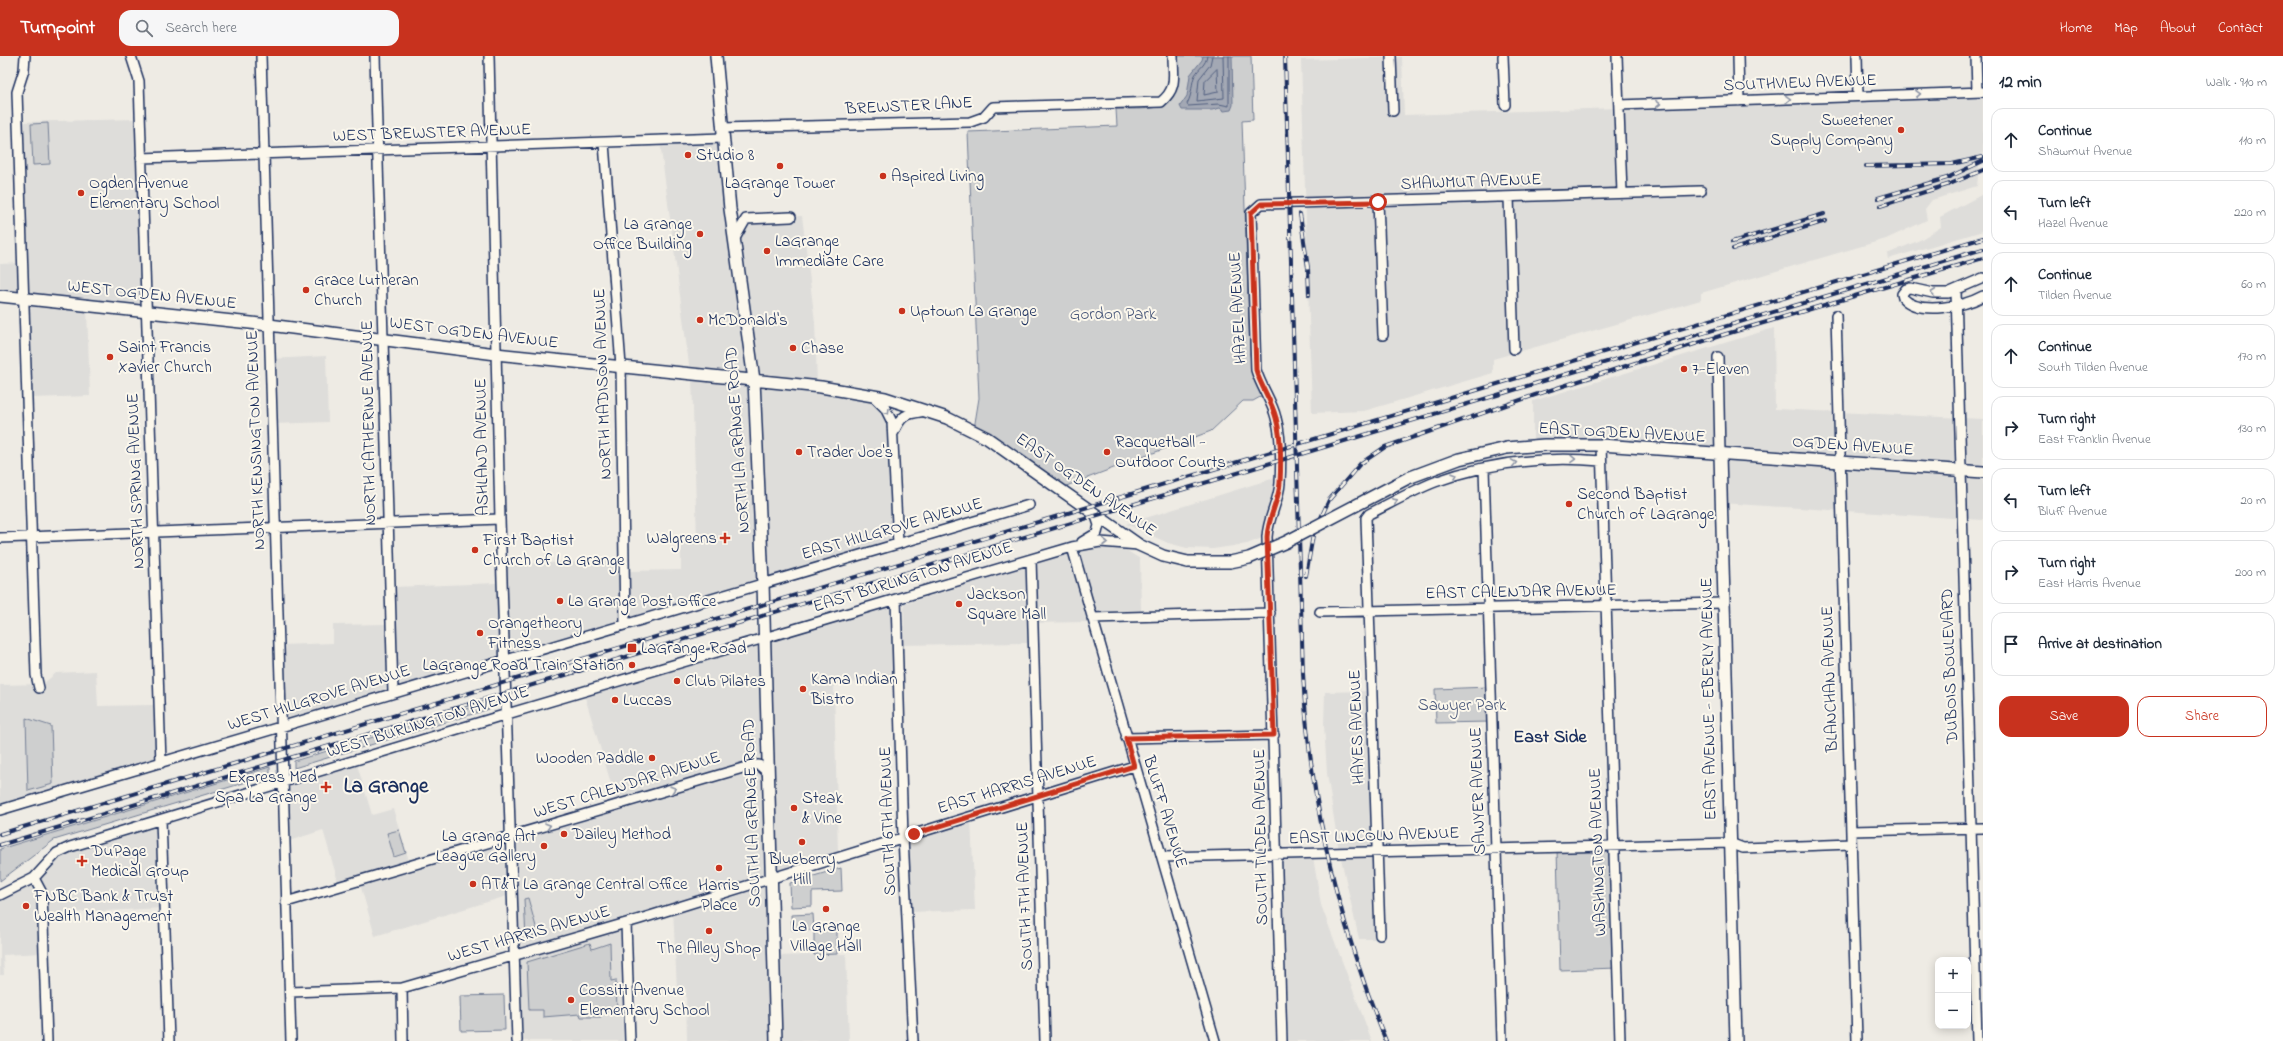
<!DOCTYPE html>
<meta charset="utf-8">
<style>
:root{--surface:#fff;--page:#f6f6f7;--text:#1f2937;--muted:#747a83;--line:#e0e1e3;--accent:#c8321e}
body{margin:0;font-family:"Indie Flower",sans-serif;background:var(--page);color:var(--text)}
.controls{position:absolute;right:12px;bottom:12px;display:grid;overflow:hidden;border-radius:8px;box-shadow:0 2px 10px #0003}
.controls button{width:36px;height:36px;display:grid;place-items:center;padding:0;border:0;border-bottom:1px solid var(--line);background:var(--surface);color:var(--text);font:20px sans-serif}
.stop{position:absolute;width:12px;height:12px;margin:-9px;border:3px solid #c8321e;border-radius:50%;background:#fff}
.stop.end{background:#c8321e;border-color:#fff;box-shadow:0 1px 4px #0008}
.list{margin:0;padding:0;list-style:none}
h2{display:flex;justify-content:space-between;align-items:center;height:52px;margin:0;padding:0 16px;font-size:17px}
h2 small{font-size:13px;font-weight:400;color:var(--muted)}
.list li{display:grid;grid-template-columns:26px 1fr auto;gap:12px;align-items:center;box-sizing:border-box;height:64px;margin:0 8px 8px;padding:0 8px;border:1px solid var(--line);border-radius:12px}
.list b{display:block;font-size:15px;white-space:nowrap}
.list p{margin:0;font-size:13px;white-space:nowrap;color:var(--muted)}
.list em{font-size:13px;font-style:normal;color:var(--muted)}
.actions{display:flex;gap:8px;padding:12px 16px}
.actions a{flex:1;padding:9px 0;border:1px solid var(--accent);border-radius:12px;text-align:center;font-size:14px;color:var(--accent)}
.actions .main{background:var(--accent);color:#fff}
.icon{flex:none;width:22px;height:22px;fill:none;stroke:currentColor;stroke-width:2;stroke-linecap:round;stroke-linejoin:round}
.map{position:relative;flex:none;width:1983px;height:985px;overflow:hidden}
header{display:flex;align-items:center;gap:24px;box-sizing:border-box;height:56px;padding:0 20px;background:var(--accent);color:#fff}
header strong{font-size:19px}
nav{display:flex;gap:22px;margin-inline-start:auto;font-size:14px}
.search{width:280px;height:36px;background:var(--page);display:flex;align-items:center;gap:10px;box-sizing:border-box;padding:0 14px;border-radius:12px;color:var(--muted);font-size:15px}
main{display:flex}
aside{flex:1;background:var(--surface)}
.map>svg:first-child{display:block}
.built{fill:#deddda}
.green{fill:#cecfcf;stroke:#747f96}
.water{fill:#a3a8b4;stroke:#6d7892}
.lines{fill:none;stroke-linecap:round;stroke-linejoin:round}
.shore{stroke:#515f80;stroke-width:1}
.minor-casing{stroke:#1b2f5e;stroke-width:12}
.major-casing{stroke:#1b2f5e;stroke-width:14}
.minor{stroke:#fbf7ec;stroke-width:9}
.major{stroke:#fbf7ec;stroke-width:11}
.rail-casing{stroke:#1b2f5e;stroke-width:4}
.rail{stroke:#fbf7ec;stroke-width:2.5;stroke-dasharray:8;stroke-linecap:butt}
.major-bridge-casing{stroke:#1b2f5e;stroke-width:14;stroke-linecap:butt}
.major-bridge{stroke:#fbf7ec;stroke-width:11}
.oneway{stroke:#8b93a5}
.route{stroke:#c8321e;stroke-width:5}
.poi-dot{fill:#c8321e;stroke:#fbf7ec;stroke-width:1.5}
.labels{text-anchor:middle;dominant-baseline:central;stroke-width:4;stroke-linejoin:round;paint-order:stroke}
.street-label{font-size:17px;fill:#1b2f5e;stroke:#fbf7ec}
.poi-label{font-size:17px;fill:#1b2f5e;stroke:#fbf7ec;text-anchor:start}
.park-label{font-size:17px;fill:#48577a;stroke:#fbf7ec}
.neighbourhood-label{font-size:18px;font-weight:bold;fill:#1b2f5e;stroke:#fbf7ec}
.district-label{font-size:21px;font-weight:bold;fill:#1b2f5e;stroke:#fbf7ec}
</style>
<header>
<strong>Turnpoint</strong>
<div class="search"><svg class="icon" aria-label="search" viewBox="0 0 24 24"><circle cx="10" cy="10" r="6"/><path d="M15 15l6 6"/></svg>Search here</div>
<nav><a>Home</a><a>Map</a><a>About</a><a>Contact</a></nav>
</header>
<main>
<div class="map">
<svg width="1983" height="985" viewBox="0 0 1983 985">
<rect width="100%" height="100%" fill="#eeebe4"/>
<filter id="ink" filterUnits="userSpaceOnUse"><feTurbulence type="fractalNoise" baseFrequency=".025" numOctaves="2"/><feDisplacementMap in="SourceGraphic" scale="8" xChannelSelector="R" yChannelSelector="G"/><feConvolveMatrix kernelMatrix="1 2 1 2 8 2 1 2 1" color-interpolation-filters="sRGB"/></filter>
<g filter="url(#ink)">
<path class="built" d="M1402 1 1404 59 1983 40V98L1980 99 1977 130 1932 144 1925 153 1927 164 1886 183 1701 237V244L1493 303V317L1364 355 1312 357 1301 4Z
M137 63 144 253 0 239V208L23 207 19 66Z
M721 84 751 323 690 316 660 86Z
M1983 138V175L1888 203 1887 198 1920 184 1941 171 1940 161Z
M802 160 815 266 817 328 756 322 736 161Z
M29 247 87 253 90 340 32 342Z
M1774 272 1775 353 1983 363V464L1721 447 1720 398 1533 388V345Z
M326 300 328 366 273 368 271 303Z
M692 320 753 328 761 526 628 562 627 515 681 514V487L697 484Z
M757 328 873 342 892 366 897 487 764 525Z
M1278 421 1277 433 1265 459 1262 482 1247 488 1213 493 1187 492 1168 487 1126 468Z
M1097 489 1126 494 1140 503 1141 555 1098 556 1087 566 1029 567V587L899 589 898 570H904V548Z
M622 505 624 566 507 600 503 508Z
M497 527 500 601 397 632 393 531Z
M895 546 898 625 834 627 838 799 774 817 767 585Z
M387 568 388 632 285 664 282 589 333 587V569Z
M761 586 765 703 617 747 584 638Z
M96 615 98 650 154 649 156 703 0 750V629L43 628 56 617Z
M1368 635 1374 883H1359L1338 789 1327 717 1324 669 1325 636Z
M356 705 372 759 393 753 410 808 339 829 323 774 286 786 285 728Z
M760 709 767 717 769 820 515 898 513 782Z
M971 762 975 854 908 856 906 783Z
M160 766 163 852 45 858 35 822 61 796Z
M509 784 507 840 375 880 360 828Z
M1313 801 1321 849 1372 985H1288L1282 802Z
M33 823 41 838 43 897 3 899 4 919H0V840Z
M770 823 774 985H687L686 933H677L673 854Z
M620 874 623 985H522L520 904Z
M846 898 849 985H778L775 900Z"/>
<path class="green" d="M1178 0H1251L1253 64 1242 65 1250 298 1253 317 1262 340 1253 345H1243L1211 375 1061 432 974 373 979 342 968 76 1117 70 1116 53C1165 53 1180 56 1178 0Z
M48 67 50 108 33 109 31 68Z
M1489 631 1490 666 1436 667 1435 633Z
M496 644V651L294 712V705Z
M26 662 51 670 53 728 28 735Z
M270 711V719L54 784 0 825V793Z
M399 774 406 797 394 801 387 777Z
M1613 791 1617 912 1560 914 1557 793Z
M841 812 842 835 812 836V850L791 851 790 827Z
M528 842 538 878 526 882 524 843Z
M813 858 814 874 837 873V898L814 899V874H792L791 859Z
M590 887 592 893 610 887 611 925 616 924 617 954H601V961H581L580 958 543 961V954H529L527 906Z
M504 939 505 974 461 975 460 940Z"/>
<path class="water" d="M1203 0H1232L1233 49 1231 54 1224 55 1220 52 1212 54H1182L1180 50 1187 40 1190 19 1202 4Z"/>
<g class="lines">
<path class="shore" d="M1207 0C1206 9 1199 12 1195 19 1191 27 1193 37 1187 48L1188 50 1219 48 1229 50V0
M1212 0 1210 9 1199 23 1197 45 1224 42 1223 0
M1217 13 1218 36 1204 39 1205 25Z"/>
<g class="minor-casing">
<path id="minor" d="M25 0 24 14 17 36 36 619 39 632
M131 0 139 25 161 707
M261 0 291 985
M375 0 393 637
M489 0 500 463 517 985
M1391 0 1393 55
M1503 0 1505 49
M1617 0 1622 137
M1738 0 1739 45
M1857 0 1858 40
M1976 0 1977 36
M1619 49 1983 36
M722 72 970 66 984 61 993 51 1161 46C1178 32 1173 20 1173 0
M604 87 621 310 625 568
M141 102 723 82
M1509 141 1514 293
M1378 145 1383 279
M734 184 746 163 791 161
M1983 222 1948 237H1933L1910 232 1906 233 1902 238 1903 242C1919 260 1965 250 1983 240
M1956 235 1977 985
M1836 259 1857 985
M1718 301 1720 398
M872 339 885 352 892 366 898 488
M894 376C902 357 907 358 926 355
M1601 389 1620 985
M1484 412 1502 985
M0 482 500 463
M1082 486 1097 477 1099 469 1096 460
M1072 491 1215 985
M1031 503 1045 985
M896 543 903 781 913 985
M1320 556 1724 547
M1092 562 1270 557
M1126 682 1274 679
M0 754 1029 449
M161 764 169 985
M1851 775 1983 772
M1162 801 1730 787 1743 792 1851 788
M34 822 42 837 47 985
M0 839 34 822 57 797 70 791 497 661 1072 491 1100 486 1139 489
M286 846 753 709H759L768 717
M626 867 630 985
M1380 879 1366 462 1369 458C1391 447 1412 435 1435 426 1489 406 1544 400 1601 405
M402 932 403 985
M290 936 402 932 640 863 1134 710
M1282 985 1267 481C1268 461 1279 445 1280 427 1281 409 1281 379 1276 362 1272 345 1261 331 1256 314L1251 157 1261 148 1701 135"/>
</g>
<g class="major-casing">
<path id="major" d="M716 0 730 153 754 324 763 527 776 985
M0 240 269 269 496 298 821 331 885 342 947 362 987 382 1139 489 1163 500 1188 506
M1507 392 1544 389H1601L1983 416
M1720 398 1736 985"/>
</g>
<use href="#minor" class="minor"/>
<use href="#major" class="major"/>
<g class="rail-casing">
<path id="rail" d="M1285 0 1303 617C1309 745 1338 866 1386 985
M1866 110 1952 108 1983 101
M1878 142 1947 122 1983 105
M1880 150 1950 128 1983 114
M1300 158 1308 212 1309 239
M1732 186 1824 158
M1733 193 1826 165
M1306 520 1313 479 1329 444 1360 408 1385 391 1535 339 1726 278 1983 202
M0 778 1983 182
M0 789 1983 193"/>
</g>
<use href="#rail" class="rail"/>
<g class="major-bridge-casing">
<path id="major-bridge" d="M1188 506H1230L1249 502 1286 486 1408 422 1459 403 1507 392"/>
</g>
<use href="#major-bridge" class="major-bridge"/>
</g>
<defs><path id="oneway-chevron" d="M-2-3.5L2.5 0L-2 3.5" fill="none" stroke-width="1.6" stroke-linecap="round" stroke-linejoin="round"/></defs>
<g class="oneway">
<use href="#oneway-chevron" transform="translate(1918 38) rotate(-2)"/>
<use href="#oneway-chevron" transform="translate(1788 43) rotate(-3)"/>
<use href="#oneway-chevron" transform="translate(1658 48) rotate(-2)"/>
<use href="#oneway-chevron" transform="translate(1933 237) rotate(-173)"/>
<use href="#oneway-chevron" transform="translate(887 356) rotate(58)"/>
<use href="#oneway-chevron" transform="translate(1573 403) rotate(1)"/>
<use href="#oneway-chevron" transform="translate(1514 407) rotate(-10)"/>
<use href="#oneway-chevron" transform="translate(1455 420) rotate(-19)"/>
<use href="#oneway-chevron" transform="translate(1395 445) rotate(-26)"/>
<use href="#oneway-chevron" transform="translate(1105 486)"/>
<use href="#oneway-chevron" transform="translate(673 733) rotate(-17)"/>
<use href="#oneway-chevron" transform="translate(548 770) rotate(-16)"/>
</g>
</g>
<g class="lines" filter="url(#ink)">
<path class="route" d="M914 778 1134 710 1126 682 1274 679 1267 481C1268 461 1279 445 1280 427 1281 409 1281 379 1276 362 1272 345 1261 331 1256 314L1251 157 1261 148 1378 146"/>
</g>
<g class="poi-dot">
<circle cx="1901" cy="74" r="4"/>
<circle cx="688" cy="99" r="4"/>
<circle cx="780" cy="110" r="4"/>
<circle cx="883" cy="120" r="4"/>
<circle cx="81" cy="137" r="4"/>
<circle cx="700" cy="178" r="4"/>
<circle cx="767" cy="195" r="4"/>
<circle cx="306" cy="234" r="4"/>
<circle cx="902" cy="255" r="4"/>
<circle cx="700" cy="264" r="4"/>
<circle cx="793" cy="292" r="4"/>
<circle cx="110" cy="301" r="4"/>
<circle cx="1684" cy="313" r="4"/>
<circle cx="799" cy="396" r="4"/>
<circle cx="1107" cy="396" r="4"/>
<circle cx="1569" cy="448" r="4"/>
<path d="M723 476h4v4h4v4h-4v4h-4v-4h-4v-4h4z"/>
<circle cx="475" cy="494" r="4"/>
<circle cx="560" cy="545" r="4"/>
<circle cx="959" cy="548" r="4"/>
<circle cx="480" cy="577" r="4"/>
<rect x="627" y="587" width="10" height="10" rx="2"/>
<circle cx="632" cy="609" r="4"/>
<circle cx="677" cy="625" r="4"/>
<circle cx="803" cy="633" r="4"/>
<circle cx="615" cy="644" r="4"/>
<circle cx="652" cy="702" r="4"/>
<path d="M324 725h4v4h4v4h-4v4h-4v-4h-4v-4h4z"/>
<circle cx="794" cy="752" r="4"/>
<circle cx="564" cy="778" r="4"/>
<circle cx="802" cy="786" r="4"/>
<circle cx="544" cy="790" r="4"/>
<path d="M80 799h4v4h4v4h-4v4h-4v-4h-4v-4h4z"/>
<circle cx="719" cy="812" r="4"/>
<circle cx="473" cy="828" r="4"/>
<circle cx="26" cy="850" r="4"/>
<circle cx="826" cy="853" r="4"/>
<circle cx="709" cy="875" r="4"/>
<circle cx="571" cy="944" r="4"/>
</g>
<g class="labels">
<g class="street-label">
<text transform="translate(1800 27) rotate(-2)">SOUTHVIEW AVENUE</text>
<text transform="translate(909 50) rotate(-3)">BREWSTER LANE</text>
<text transform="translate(432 77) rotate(-2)">WEST BREWSTER AVENUE</text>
<text transform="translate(1471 126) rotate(-2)">SHAWMUT AVENUE</text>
<text transform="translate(152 239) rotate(6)">WEST OGDEN AVENUE</text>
<text transform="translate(1238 252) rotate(-93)">HAZEL AVENUE</text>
<text transform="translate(474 277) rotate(7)">WEST OGDEN AVENUE</text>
<text transform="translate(603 328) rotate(-92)">NORTH MADISON AVENUE</text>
<text transform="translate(369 367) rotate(-91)">NORTH CATHERINE AVENUE</text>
<text transform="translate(1622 377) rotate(3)">EAST OGDEN AVENUE</text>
<text transform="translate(256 384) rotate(-92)">NORTH KENSINGTON AVENUE</text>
<text transform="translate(738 384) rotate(-94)">NORTH LA GRANGE ROAD</text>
<text transform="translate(1853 390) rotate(4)">OGDEN AVENUE</text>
<text transform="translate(482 391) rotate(-91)">ASHLAND AVENUE</text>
<text transform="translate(136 425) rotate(-92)">NORTH SPRING AVENUE</text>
<text transform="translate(1086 429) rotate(35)">EAST OGDEN AVENUE</text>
<text transform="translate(892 473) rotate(-16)">EAST HILLGROVE AVENUE</text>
<text transform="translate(913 521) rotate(-17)">EAST BURLINGTON AVENUE</text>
<text transform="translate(1521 536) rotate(-1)">EAST CALENDAR AVENUE</text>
<text transform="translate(1950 610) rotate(-92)">DUBOIS BOULEVARD</text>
<text transform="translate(1830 623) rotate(-92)">BLANCHAN AVENUE</text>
<text transform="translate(319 642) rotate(-17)">WEST HILLGROVE AVENUE</text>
<text transform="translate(1709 643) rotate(-91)">EAST AVENUE - EBERLY AVENUE</text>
<text transform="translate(428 666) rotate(-17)">WEST BURLINGTON AVENUE</text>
<text transform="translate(1357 671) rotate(-92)">HAYES AVENUE</text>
<text transform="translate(627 729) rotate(-17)">WEST CALENDAR AVENUE</text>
<text transform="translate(1017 729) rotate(-17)">EAST HARRIS AVENUE</text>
<text transform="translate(1478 735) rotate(-92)">SAWYER AVENUE</text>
<text transform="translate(1165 756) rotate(73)">BLUFF AVENUE</text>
<text transform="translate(752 757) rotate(-92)">SOUTH LA GRANGE ROAD</text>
<text transform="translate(888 765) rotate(-92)">SOUTH 6TH AVENUE</text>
<text transform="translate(1374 780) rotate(-2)">EAST LINCOLN AVENUE</text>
<text transform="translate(1261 781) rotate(-91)">SOUTH TILDEN AVENUE</text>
<text transform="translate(1598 796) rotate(-92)">WASHINGTON AVENUE</text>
<text transform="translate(1025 840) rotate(-92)">SOUTH 7TH AVENUE</text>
<text transform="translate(529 878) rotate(-16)">WEST HARRIS AVENUE</text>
</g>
<g class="poi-label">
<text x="1893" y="64" text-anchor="end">Sweetener<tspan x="1893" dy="20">Supply Company</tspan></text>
<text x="696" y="99">Studio 8</text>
<text x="891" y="120">Aspired Living</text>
<text x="89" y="127">Ogden Avenue<tspan x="89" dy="20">Elementary School</tspan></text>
<text x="780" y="127" text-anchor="middle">LaGrange Tower</text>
<text x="692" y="168" text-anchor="end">La Grange<tspan x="692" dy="20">Office Building</tspan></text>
<text x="775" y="185">LaGrange<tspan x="775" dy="20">Immediate Care</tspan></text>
<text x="314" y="224">Grace Lutheran<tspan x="314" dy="20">Church</tspan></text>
<text x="910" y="255">Uptown La Grange</text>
<text x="708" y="264">McDonald's</text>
<text x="118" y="291">Saint Francis<tspan x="118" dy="20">Xavier Church</tspan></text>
<text x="801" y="292">Chase</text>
<text x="1692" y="313">7-Eleven</text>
<text x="1115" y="386">Racquetball -<tspan x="1115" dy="20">Outdoor Courts</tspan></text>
<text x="807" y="396">Trader Joe's</text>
<text x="1577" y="438">Second Baptist<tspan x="1577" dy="20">Church of LaGrange</tspan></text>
<text x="717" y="482" text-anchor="end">Walgreens</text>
<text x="483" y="484">First Baptist<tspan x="483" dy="20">Church of La Grange</tspan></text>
<text x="967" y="538">Jackson<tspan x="967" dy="20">Square Mall</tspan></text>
<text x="568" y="545">La Grange Post Office</text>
<text x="488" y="567">Orangetheory<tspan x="488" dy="20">Fitness</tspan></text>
<text x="641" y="592">LaGrange Road</text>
<text x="624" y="609" text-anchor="end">LaGrange Road Train Station</text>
<text x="811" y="623">Kama Indian<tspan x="811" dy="20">Bistro</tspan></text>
<text x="685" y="625">Club Pilates</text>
<text x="623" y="644">Luccas</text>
<text x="644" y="702" text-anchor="end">Wooden Paddle</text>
<text x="317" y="721" text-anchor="end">Express Med<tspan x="317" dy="20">Spa La Grange</tspan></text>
<text x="802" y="742">Steak<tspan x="802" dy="20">&amp; Vine</tspan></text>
<text x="572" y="778">Dailey Method</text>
<text x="536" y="780" text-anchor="end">La Grange Art<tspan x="536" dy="20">League Gallery</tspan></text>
<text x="91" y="795">DuPage<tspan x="91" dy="20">Medical Group</tspan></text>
<text x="802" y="803" text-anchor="middle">Blueberry<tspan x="802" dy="20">Hill</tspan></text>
<text x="481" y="828">AT&amp;T La Grange Central Office</text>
<text x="719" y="829" text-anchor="middle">Harris<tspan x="719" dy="20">Place</tspan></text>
<text x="34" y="840">FNBC Bank &amp; Trust<tspan x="34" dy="20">Wealth Management</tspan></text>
<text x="826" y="870" text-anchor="middle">La Grange<tspan x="826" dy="20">Village Hall</tspan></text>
<text x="709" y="892" text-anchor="middle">The Alley Shop</text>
<text x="579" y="934">Cossitt Avenue<tspan x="579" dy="20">Elementary School</tspan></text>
</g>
<g class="park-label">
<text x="1113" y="258">Gordon Park</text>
<text x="1462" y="649">Sawyer Park</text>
</g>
<g class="neighbourhood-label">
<text x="1550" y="682">East Side</text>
</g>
<g class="district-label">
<text x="386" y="731">La Grange</text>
</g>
</g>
</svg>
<div class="controls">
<button>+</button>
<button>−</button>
</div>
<div class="stop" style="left:1378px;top:146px"></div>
<div class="stop end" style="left:914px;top:778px"></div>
</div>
<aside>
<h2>12 min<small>Walk · 910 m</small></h2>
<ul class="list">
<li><svg class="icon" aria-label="ahead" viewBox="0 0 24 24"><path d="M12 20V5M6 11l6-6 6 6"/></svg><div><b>Continue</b><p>Shawmut Avenue</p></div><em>110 m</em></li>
<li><svg class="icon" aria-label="left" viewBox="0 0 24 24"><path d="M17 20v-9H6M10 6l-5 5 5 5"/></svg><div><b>Turn left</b><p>Hazel Avenue</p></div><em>220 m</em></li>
<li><svg class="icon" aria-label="ahead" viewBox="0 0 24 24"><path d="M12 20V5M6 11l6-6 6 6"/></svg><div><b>Continue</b><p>Tilden Avenue</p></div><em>60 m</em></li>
<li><svg class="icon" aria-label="ahead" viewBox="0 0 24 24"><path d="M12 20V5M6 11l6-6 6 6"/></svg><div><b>Continue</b><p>South Tilden Avenue</p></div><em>170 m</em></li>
<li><svg class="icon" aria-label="right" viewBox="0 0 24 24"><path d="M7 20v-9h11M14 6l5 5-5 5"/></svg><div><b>Turn right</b><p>East Franklin Avenue</p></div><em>130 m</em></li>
<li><svg class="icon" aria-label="left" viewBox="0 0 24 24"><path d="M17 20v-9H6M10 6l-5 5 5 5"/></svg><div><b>Turn left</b><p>Bluff Avenue</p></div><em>20 m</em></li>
<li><svg class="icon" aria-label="right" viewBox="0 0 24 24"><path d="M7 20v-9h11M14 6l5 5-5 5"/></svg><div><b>Turn right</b><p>East Harris Avenue</p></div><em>200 m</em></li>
<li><svg class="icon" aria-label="arrive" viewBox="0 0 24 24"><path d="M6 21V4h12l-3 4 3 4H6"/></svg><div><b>Arrive at destination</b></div></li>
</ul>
<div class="actions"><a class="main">Save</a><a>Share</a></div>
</aside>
</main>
